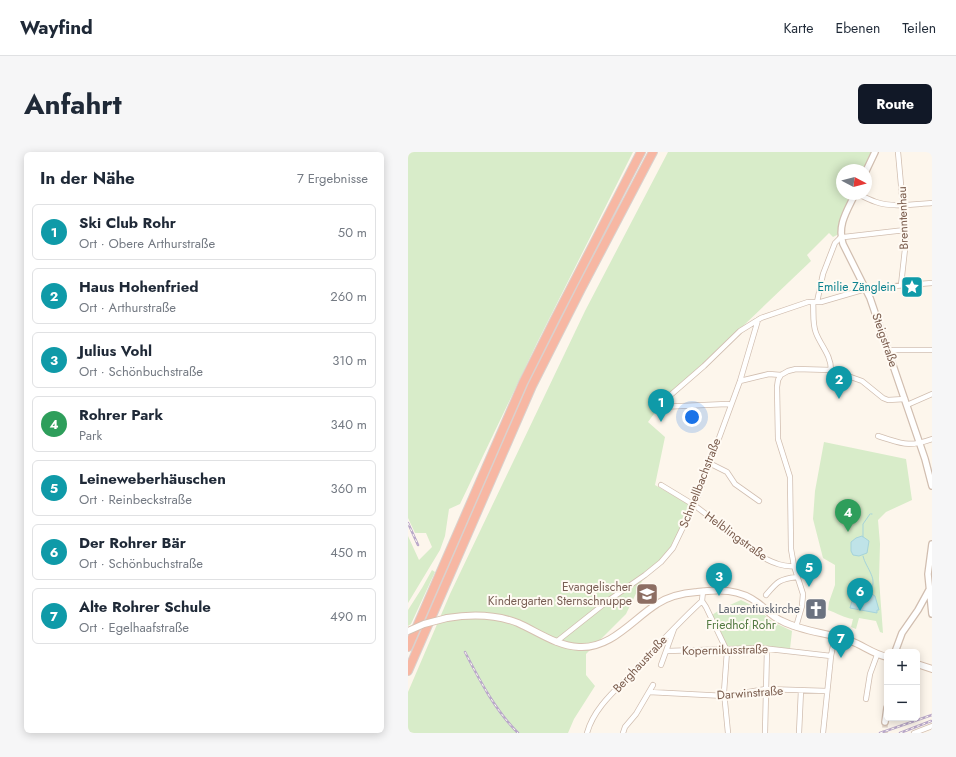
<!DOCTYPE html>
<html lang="de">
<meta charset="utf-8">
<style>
:root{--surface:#fff;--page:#f6f6f7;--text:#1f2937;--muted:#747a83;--line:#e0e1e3;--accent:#111827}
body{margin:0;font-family:Jost,sans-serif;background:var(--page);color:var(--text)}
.controls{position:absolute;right:12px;bottom:12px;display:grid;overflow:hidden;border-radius:6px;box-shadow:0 2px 10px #0003}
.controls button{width:36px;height:36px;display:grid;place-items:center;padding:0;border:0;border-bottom:1px solid var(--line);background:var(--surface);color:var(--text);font:20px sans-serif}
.compass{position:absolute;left:428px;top:12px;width:36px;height:36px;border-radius:50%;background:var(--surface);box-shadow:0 2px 10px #0003;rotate:97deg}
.you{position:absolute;left:284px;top:265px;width:14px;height:14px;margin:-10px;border:3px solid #fff;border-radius:50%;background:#1a73e8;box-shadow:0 0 0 6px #1a73e833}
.badge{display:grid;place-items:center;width:26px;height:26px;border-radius:50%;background:var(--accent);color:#fff;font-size:13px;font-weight:700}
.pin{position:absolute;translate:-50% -33px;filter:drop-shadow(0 1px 2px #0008)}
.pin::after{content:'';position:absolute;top:21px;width:14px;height:12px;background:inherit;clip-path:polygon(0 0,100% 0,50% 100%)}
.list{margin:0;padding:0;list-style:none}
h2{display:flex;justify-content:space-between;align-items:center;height:52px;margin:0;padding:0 16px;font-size:17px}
h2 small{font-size:13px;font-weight:400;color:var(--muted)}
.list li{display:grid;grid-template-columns:26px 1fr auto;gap:12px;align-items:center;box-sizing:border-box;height:56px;margin:0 8px 8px;padding:0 8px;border:1px solid var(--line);border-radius:6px}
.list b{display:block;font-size:15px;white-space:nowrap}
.list p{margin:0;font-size:13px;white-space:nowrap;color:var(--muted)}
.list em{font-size:13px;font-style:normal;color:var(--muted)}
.map{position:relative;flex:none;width:524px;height:581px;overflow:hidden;border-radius:6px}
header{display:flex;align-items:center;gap:24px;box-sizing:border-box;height:56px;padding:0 20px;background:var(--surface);border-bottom:1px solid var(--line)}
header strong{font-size:19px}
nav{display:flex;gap:22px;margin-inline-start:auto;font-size:14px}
.intro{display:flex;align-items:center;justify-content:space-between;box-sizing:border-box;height:96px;padding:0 24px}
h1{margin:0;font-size:28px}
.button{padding:10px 18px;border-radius:6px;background:var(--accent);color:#fff;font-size:14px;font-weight:700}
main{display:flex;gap:24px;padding:0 24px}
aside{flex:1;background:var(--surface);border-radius:6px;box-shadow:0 2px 10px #0003}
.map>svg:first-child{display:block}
.green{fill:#d8ecc9}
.water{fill:#bfe3e8;stroke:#a5d3da}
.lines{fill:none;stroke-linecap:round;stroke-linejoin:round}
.stream{stroke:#a5d3da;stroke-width:1}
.tertiary-tunnel{stroke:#dcd0c4;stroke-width:5.5;stroke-dasharray:5.5 3;stroke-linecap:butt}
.minor-casing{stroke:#d1beb0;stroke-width:6}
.tertiary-casing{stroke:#d1beb0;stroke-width:8}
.secondary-casing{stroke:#d6c0b0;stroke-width:8}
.motorway-casing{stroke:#dad1cd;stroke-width:10}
.minor{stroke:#fff;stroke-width:4.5}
.tertiary{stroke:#fff;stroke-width:5.5}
.secondary{stroke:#fff;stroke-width:6}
.motorway{stroke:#f7b7a3;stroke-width:8}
.rail-casing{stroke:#b9a8c9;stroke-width:2.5}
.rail{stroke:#fffaf3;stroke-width:1;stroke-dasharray:3;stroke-linecap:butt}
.secondary-bridge-casing{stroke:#d6c0b0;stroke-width:8;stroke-linecap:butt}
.secondary-bridge{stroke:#fff;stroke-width:6}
.labels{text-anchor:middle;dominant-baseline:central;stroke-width:4;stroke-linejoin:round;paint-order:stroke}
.street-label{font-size:12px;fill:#7a5c4d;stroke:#fffaf3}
.culture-label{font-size:12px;fill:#0d838f;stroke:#fffaf3;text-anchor:end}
.education-label{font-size:12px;fill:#785e54;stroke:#fffaf3;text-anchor:end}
.worship-label{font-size:12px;fill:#5b616d;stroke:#fffaf3;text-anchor:end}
.park-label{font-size:12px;fill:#537a41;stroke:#fffaf3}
</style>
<header>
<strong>Wayfind</strong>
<nav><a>Karte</a><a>Ebenen</a><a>Teilen</a></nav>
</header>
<div class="intro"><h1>Anfahrt</h1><a class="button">Route</a></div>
<main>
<aside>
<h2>In der Nähe<small>7 Ergebnisse</small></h2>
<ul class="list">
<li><span class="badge" style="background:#0f9aa8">1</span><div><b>Ski Club Rohr</b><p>Ort · Obere Arthurstraße</p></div><em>50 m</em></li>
<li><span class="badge" style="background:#0f9aa8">2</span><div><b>Haus Hohenfried</b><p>Ort · Arthurstraße</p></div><em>260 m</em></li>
<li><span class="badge" style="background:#0f9aa8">3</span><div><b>Julius Vohl</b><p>Ort · Schönbuchstraße</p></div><em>310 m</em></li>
<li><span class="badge" style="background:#2e9e5b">4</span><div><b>Rohrer Park</b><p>Park</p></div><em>340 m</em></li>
<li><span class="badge" style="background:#0f9aa8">5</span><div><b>Leineweberhäuschen</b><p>Ort · Reinbeckstraße</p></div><em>360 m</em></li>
<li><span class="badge" style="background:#0f9aa8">6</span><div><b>Der Rohrer Bär</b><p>Ort · Schönbuchstraße</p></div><em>450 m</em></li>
<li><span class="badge" style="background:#0f9aa8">7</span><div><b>Alte Rohrer Schule</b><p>Ort · Egelhaafstraße</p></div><em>490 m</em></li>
</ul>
</aside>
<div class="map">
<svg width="524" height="581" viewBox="0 0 524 581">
<rect width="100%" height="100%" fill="#fdf6ec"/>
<path class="green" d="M0 0H225L129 191 52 352 41 357 37 384 32 398 0 451V384L11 408 24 395 18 381H7L0 366Z
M260 0H465L457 18H434V42H445L431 82 425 85 421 81 399 103 403 109 334 175 256 248 240 270 257 285 247 333 282 353H286L265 396 237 423 218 462 178 502V523L187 534 166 567 160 581H0V540L42 442 177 159Z
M416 290 498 307 504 348 478 360 470 368 472 392 471 427 475 481 472 480 468 469 451 466 448 477 443 475 445 467C436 466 429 461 420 458L421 450 427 433V413L415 406 405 367 407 339Z
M24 418 27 420 3 472 0 474V458L14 436Z
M333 448 347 455 365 470 384 479 382 497 354 494H319L304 463 313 457Z"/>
<path class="water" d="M454 384 461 389 459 401 451 404 445 403 443 399V390L448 386Z
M461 440 467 444 471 458H469V461L442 456C445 443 449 442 461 440Z"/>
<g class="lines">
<path class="stream" d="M463 362H464
M455 385V372L462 362
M455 404C458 417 472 428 461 440"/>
<path class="tertiary-tunnel" d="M477 570V581"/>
<g class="minor-casing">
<path id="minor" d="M490 0 498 88 493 133
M450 42C456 45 462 48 468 50 485 56 506 52 524 51
M405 150C406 160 404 171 408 181 413 194 423 203 423 218
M409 150 415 122 427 91 433 85H436L497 78
M481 199 485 198H524
M373 223 370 228 369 235 370 287 382 325 383 397 386 414 395 442 394 454 388 475
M332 229 361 222 373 223 380 219 388 217 423 218 454 229 475 246 480 248 497 247
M499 253 524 242
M251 255 258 247 296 214 332 179 353 166 400 150H413L461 136 524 131
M251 255 319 252 323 253
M470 284C494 291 499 296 524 287
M301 311 319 320 327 332 351 349
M253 333 286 353 356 406C366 411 375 415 386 414
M295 439 294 449 298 455 319 499 316 540 320 581
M358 443C369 430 371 427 389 425
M148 490 201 448 237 423 253 410 265 396 289 346 332 229 350 168
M259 499 353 496 423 504
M253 513 266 477
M241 540 317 544 357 537 419 539
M458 547 462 522 469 503
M179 581C186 555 209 537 227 518 249 494 270 471 294 449
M215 581 217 575 228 562 245 533
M357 581 359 497
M391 581 393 538
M415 581 423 504 427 484
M506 581 524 574"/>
</g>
<g class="tertiary-casing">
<path id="tertiary" d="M458 19 467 0
M447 42C439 59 429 73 435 92L462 146 517 307 524 334
M524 392 520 422 524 462
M487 500 494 481 510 458 521 438
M477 570 479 556"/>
</g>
<g class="secondary-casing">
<path id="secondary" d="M39 466C63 462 87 462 110 471 130 480 149 494 171 495 203 497 225 467 249 452 261 444 275 441 289 440 310 437 332 437 350 451 358 457 364 465 374 469 395 480 421 481 443 489 456 494 465 502 479 505
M509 512 524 517"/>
</g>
<g class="motorway-casing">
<path id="motorway" d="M0 495 115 231 147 167 233 0
M0 519 124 234 173 137 245 0"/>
</g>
<use href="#minor" class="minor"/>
<use href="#tertiary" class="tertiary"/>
<use href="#secondary" class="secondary"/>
<use href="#motorway" class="motorway"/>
<g class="rail-casing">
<path id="rail" d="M0 371 10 393
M57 500C72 529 87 558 110 581
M472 581 524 563
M492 581 523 569"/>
</g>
<use href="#rail" class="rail"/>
<g class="secondary-bridge-casing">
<path id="secondary-bridge" d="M0 479 16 472 39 466"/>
</g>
<use href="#secondary-bridge" class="secondary-bridge"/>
</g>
<defs>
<g id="sight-square" transform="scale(1.15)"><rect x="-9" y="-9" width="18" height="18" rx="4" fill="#0f9aa8" stroke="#fffaf3"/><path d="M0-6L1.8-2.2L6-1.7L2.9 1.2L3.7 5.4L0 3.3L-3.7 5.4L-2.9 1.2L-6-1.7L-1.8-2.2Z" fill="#fff"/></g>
<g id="school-square" transform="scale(1.15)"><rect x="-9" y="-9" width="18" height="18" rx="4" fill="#8d6e63" stroke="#fffaf3"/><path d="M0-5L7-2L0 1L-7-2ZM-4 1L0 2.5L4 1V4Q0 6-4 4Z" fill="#fff"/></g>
<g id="church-square" transform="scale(1.15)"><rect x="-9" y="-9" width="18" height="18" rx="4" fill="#6b7280" stroke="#fffaf3"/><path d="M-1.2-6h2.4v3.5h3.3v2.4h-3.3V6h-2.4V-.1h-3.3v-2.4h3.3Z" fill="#fff"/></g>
</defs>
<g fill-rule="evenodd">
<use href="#sight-square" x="504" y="135"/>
<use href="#school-square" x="239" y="442"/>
<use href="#church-square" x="408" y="457"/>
</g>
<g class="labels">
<g class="street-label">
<text transform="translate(495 66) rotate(-92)">Brenntenhau</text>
<text transform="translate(477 188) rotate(71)">Steigstraße</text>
<text transform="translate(292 331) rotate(-69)">Schmellbachstraße</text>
<text transform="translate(328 384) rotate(36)">Helblingstraße</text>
<text transform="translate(317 498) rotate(-1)">Kopernikusstraße</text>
<text transform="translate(232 512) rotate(-47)">Berghaustraße</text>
<text transform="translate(342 541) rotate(-4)">Darwinstraße</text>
</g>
<g class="culture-label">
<text x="488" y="135">Emilie Zänglein</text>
</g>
<g class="education-label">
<text x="224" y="435">Evangelischer<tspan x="224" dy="14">Kindergarten Sternschnuppe</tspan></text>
</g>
<g class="worship-label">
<text x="392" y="457">Laurentiuskirche</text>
</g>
<g class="park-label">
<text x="333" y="473">Friedhof Rohr</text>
</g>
</g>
</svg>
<div class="controls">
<button>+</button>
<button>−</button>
</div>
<svg class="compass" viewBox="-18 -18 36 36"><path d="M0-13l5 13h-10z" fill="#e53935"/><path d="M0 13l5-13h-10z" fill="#747a83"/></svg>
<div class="you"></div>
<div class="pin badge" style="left:253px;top:270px;background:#0f9aa8">1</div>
<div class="pin badge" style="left:431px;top:247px;background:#0f9aa8">2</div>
<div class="pin badge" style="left:311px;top:444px;background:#0f9aa8">3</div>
<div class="pin badge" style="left:440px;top:380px;background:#2e9e5b">4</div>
<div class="pin badge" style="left:401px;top:435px;background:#0f9aa8">5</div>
<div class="pin badge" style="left:452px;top:459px;background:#0f9aa8">6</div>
<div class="pin badge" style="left:433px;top:506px;background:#0f9aa8">7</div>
</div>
</main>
